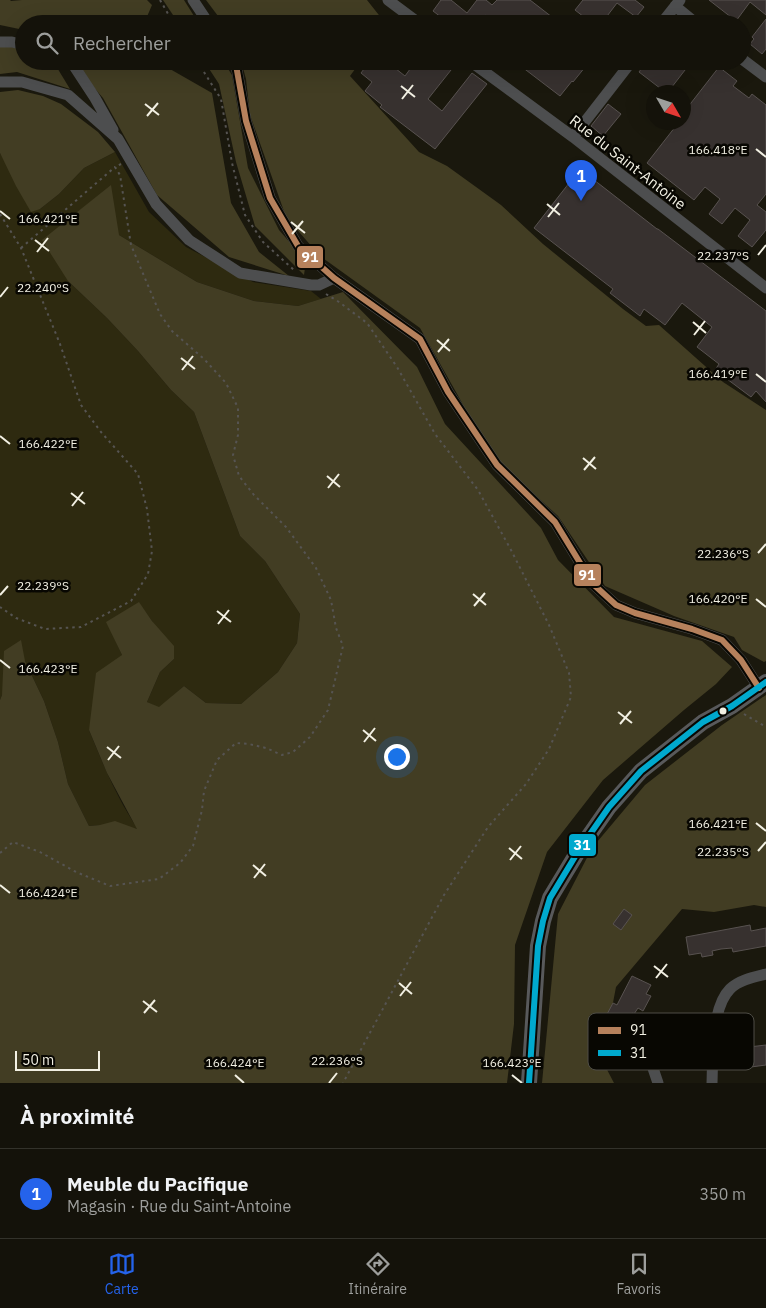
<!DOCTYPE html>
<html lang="fr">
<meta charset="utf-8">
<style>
:root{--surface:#14120a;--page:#1d1b13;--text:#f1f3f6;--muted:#9d9e9c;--line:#33322b;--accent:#2563eb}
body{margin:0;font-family:"IBM Plex Sans",sans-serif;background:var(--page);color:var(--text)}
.compass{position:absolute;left:646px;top:85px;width:45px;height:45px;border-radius:50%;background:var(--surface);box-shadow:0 5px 20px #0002;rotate:129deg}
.scale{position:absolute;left:15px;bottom:12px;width:85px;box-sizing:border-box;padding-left:5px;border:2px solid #f2f0e3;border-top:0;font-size:14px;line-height:18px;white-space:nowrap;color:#f2f0e3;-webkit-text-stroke:4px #080702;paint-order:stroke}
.you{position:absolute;left:396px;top:756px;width:18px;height:18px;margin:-12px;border:4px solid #fff;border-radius:50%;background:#1a73e8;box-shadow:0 0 0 8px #1a73e833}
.badge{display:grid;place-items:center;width:32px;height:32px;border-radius:50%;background:var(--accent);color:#fff;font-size:16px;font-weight:700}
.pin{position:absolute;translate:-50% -41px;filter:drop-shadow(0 1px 2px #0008)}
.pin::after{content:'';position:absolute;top:26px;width:18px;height:15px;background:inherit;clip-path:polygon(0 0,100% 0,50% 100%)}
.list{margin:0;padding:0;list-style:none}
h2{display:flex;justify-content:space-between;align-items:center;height:65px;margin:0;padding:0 20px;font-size:21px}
h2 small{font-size:16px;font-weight:400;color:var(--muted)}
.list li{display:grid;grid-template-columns:32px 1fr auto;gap:15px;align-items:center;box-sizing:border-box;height:90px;padding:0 20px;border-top:1px solid var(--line)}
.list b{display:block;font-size:19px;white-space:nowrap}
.list p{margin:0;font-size:16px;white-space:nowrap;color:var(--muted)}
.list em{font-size:16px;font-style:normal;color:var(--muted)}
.icon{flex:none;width:28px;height:28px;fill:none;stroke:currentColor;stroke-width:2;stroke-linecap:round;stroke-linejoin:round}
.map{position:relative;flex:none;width:766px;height:1083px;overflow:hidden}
.search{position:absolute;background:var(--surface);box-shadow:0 5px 20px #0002;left:15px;right:15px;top:15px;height:55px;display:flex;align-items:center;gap:12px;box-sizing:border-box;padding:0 18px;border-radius:28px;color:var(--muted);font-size:19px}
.sheet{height:155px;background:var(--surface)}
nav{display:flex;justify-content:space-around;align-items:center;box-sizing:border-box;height:70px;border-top:1px solid var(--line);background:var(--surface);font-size:14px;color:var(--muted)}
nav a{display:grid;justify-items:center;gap:2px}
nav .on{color:var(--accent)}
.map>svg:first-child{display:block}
.green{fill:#2e2a10}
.forest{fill:#423d23}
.building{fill:#37312f;stroke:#585250}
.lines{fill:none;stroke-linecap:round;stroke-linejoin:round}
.path{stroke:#565452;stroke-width:2;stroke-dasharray:2.5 4;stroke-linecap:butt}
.street{stroke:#4d4e4f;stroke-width:11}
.secondary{stroke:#58595b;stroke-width:16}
.bus-1-casing{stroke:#080702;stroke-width:10}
.bus-2-casing{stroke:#080702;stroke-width:10}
.bus-1{stroke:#b6815c;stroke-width:6}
.bus-2{stroke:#00a9ce;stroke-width:6}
.ticks{fill:none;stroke:#f2f0e3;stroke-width:2}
.bus-dot{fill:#f2f0e3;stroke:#080702;stroke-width:2}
.labels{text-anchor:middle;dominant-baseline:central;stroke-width:5;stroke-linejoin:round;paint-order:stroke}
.street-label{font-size:15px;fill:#f2f0e3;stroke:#080702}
.key{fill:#080702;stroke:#4e4d46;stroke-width:1}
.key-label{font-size:14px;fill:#f2f0e3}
.ticks-label{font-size:12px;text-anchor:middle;fill:#f2f0e3;stroke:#080702;stroke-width:5;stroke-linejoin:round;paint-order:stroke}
.line-badge{stroke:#080702;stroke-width:2}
.badge-label{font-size:14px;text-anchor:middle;font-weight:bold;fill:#fff}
</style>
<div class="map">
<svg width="766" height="1083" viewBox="0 0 766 1083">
<rect width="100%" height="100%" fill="#1a180d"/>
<path class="green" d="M115 152 149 212 186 247 253 282 311 291 321 299 298 306 254 301 197 282 119 235 68 281 107 318 138 351 171 390 194 412 240 536 265 561 300 614 297 643 278 672 241 704 206 703 184 686 159 708 147 702 160 672 174 659 152 621 139 603 107 622 122 655 89 730C103 764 117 799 138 829L100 825 89 826 68 784 58 742 44 701 25 661 2 695 0 700V153L6 164 40 209 59 194 84 168Z"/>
<path class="forest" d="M0 0H10L11 1 22 0H147L152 5 146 19 145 24H24V30L0 25Z
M163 0H184L199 24H179Z
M206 0H367L386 24H224Z
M0 44H3L24 51V61H53L70 89 17 72 0 74Z
M71 61H156L212 93 231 203 259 252 289 276 229 257 157 195 103 98Z
M204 61H223L232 75 248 168 279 230 306 261 304 275 255 226 236 162 219 84Z
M241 61H361L350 76 419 152 447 166 501 205 543 244 623 309 646 326 659 325 723 382 766 410V661L764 662 742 650 734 637 674 616 605 586 558 516 487 451 461 401 420 328 320 256 286 217 250 115 246 79Z
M18 90 43 96 61 104 98 132 115 152 84 168 59 194 40 209 31 212 16 186 0 153V92Z
M111 185 119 235 197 282 254 301 298 306 343 292 417 367 445 424 541 528 558 560 614 617 702 641 732 667 716 684 684 710 603 780 547 852 515 945 514 1024 507 1083H0V700L2 695 4 651 21 640 25 661 44 701 58 742 68 784 89 826 100 825 115 821 137 829 107 773 89 730 96 673 122 655 106 622 139 602 152 621 174 646V659L160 672 147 702 159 707 184 686 206 703 241 704 278 672 297 643 300 614 265 561 240 536 194 412 171 390 138 351 107 318 68 281 42 240Z
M766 695V907L754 905 714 912 682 909 616 987 602 1060 614 1083H542L558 914 592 848 645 785 722 725Z"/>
<path class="building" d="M441 0H451L467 13 477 0H486L492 5 497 0H530L561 24H497L485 15 478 24H450L433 11Z
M583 0H635L644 7 636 17 617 3 601 24H593L575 10Z
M709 0H766V15L750 2 736 21Z
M766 19V49L762 54 750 44 754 39 752 37Z
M370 61H386L405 76 416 61H439L451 70 428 99 442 111 472 73 487 84 435 149 380 107 382 105 365 91 372 82 361 73Z
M526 61H590L573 82 572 81 560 96 522 67Z
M647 61H692L668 92H665L639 72Z
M719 67 737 81 733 86 749 98 752 94 766 105V194L757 205 766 212V230L752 247 738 236 750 220 735 208 722 224 709 214 720 199 705 187 694 200 647 163 679 122H684V112Z
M608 104 621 114 603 136 591 126Z
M580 169 657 229H658L766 311V402L756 391 751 397 715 370 719 364 697 347 712 327 682 303 665 325 644 309 640 316 610 293 613 289 534 228Z
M624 909 632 915 621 930 613 924Z
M750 925 751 931 766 928V946L733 952 732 948 721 949 712 951 713 955 702 957 701 953 689 955 686 937Z
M632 976 651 985 646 994 651 996 643 1011 638 1008 634 1014 632 1013 622 1031 618 1029 613 1039 598 1031 613 1003 617 1005Z
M766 1045V1065L751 1067 749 1047Z"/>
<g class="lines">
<path class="path" d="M160 0 174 24
M197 61 221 99 232 163 245 215 263 242 294 270
M0 214 21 248 60 344 81 405 101 432 138 474 147 509 152 551 148 574 131 601 81 627 45 629 16 618 0 607
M21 248 115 167
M326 294 339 302 367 323 397 367 435 434 478 490 511 550 549 625 569 673 571 697 549 749 526 784 488 827 444 895 343 1083
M744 714 766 727
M0 853 13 842 40 852 76 872 110 886 159 879 180 863 193 846 202 810 204 791 217 760 236 743 249 744 266 748 282 755 293 752 310 737 328 710 343 646 336 628 331 600 316 568 286 527 254 495 239 476 233 455 238 435V408L226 383 204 359 172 331 160 314 131 245 120 175 115 167 121 164"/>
<path class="street" d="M193 0 209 24
M388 0 420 24
M675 6 697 24
M661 24 680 0
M0 42H12L24 45
M742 59 766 77
M65 61 74 66 95 98 113 130
M233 61 236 65 246 121 270 198 298 246 334 278 420 339 448 392 497 465 555 522 593 584 616 605 635 613 692 629 722 640 741 660 759 688
M470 61 573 137 766 288
M0 82H22L68 95 118 139 156 204 189 240 240 273 311 285H319L334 278
M573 137 632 61
M637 1021 658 1083
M712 1083C713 1057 711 1008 730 989 739 980 754 977 766 974"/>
<path class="secondary" d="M529 1083 538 946 543 921 550 898 579 850 609 807 641 771 703 722 732 706 766 682"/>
<g class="bus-1-casing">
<path id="bus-1" d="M233 61 236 65 246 121 270 198 298 246 334 278 420 339 448 392 497 465 555 522 593 584 616 605 635 613 692 629 722 640 741 660 759 688"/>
</g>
<g class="bus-2-casing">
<path id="bus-2" d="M529 1083 538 946 543 921 550 898 579 850 609 807 641 771 703 722 732 706 766 682"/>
</g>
<use href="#bus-1" class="bus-1"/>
<use href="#bus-2" class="bus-2"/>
</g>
<path class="ticks" d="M401 86 415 97M402 99 413 85M145 104 159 115M147 116 158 103M756 149 766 157M547 204 560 215M0 211 10 219M548 217 559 203M291 222 305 233M292 234 303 221M35 240 49 251M37 252 48 238M758 255 766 245M0 297 8 287M693 322 706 333M694 335 705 321M437 340 450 351M438 352 449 339M181 358 195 369M182 370 193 356M756 374 766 382M0 436 10 444M583 458 596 469M584 470 595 457M327 476 340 487M328 488 339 474M71 493 85 504M72 506 83 492M758 553 766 544M473 594 486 605M0 595 8 586M756 599 766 607M474 606 485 593M217 611 231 622M218 624 229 610M0 660 10 668M618 712 632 723M620 724 631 711M363 730 376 741M364 742 375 728M107 747 121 758M108 760 119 746M756 823 766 831M509 848 522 859M758 851 766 842M510 860 521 846M253 865 266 876M254 878 265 864M0 885 10 893M654 966 668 977M656 978 667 964M399 983 412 994M400 996 411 982M143 1001 157 1012M144 1013 155 1000M235 1075 244 1083M512 1075 522 1083M329 1083 337 1073"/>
<circle class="bus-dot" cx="723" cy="711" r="4.5"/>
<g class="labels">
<g class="street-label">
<text transform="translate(628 162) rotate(38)">Rue du Saint-Antoine</text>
</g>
</g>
<rect x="588" y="1013" width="166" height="57" rx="8" class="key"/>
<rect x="598" y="1027" width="23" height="7" fill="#b6815c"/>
<rect x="598" y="1050" width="23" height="6" fill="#00a9ce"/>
<g class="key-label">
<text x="630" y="1035">91</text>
<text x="630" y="1058">31</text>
</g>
<g class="ticks-label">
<text x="718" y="154">166.418°E</text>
<text x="48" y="223">166.421°E</text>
<text x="723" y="260">22.237°S</text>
<text x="43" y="292">22.240°S</text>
<text x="718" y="378">166.419°E</text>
<text x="48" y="448">166.422°E</text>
<text x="723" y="558">22.236°S</text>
<text x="43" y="590">22.239°S</text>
<text x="718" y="603">166.420°E</text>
<text x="48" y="673">166.423°E</text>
<text x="718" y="828">166.421°E</text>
<text x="723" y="856">22.235°S</text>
<text x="48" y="897">166.424°E</text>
<text x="337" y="1065">22.236°S</text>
<text x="235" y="1067">166.424°E</text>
<text x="512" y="1067">166.423°E</text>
</g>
<g class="line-badge">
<rect x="296" y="245" width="28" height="24" rx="5" fill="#b6815c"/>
<rect x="573" y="563" width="29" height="24" rx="5" fill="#b6815c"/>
<rect x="568" y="833" width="29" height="24" rx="5" fill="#00a9ce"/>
</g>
<g class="badge-label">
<text x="310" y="262">91</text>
<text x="587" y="580">91</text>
<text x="582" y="850">31</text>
</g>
</svg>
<svg class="compass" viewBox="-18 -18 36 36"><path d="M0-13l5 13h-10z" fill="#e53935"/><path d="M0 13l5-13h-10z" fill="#9d9e9c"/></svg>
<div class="scale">50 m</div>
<div class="you"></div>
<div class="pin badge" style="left:581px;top:201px">1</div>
<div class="search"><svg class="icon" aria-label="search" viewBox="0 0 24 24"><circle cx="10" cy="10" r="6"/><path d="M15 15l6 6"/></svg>Rechercher</div>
</div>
<section class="sheet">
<h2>À proximité<small></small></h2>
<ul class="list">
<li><span class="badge">1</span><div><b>Meuble du Pacifique</b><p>Magasin · Rue du Saint-Antoine</p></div><em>350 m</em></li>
</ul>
</section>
<nav>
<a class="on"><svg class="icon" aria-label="map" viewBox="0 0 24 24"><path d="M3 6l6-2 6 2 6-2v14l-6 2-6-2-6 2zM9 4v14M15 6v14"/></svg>Carte</a>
<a><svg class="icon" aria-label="directions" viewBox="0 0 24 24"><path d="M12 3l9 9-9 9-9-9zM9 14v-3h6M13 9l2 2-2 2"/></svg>Itinéraire</a>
<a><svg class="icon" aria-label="saved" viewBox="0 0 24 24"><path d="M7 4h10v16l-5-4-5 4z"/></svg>Favoris</a>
</nav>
